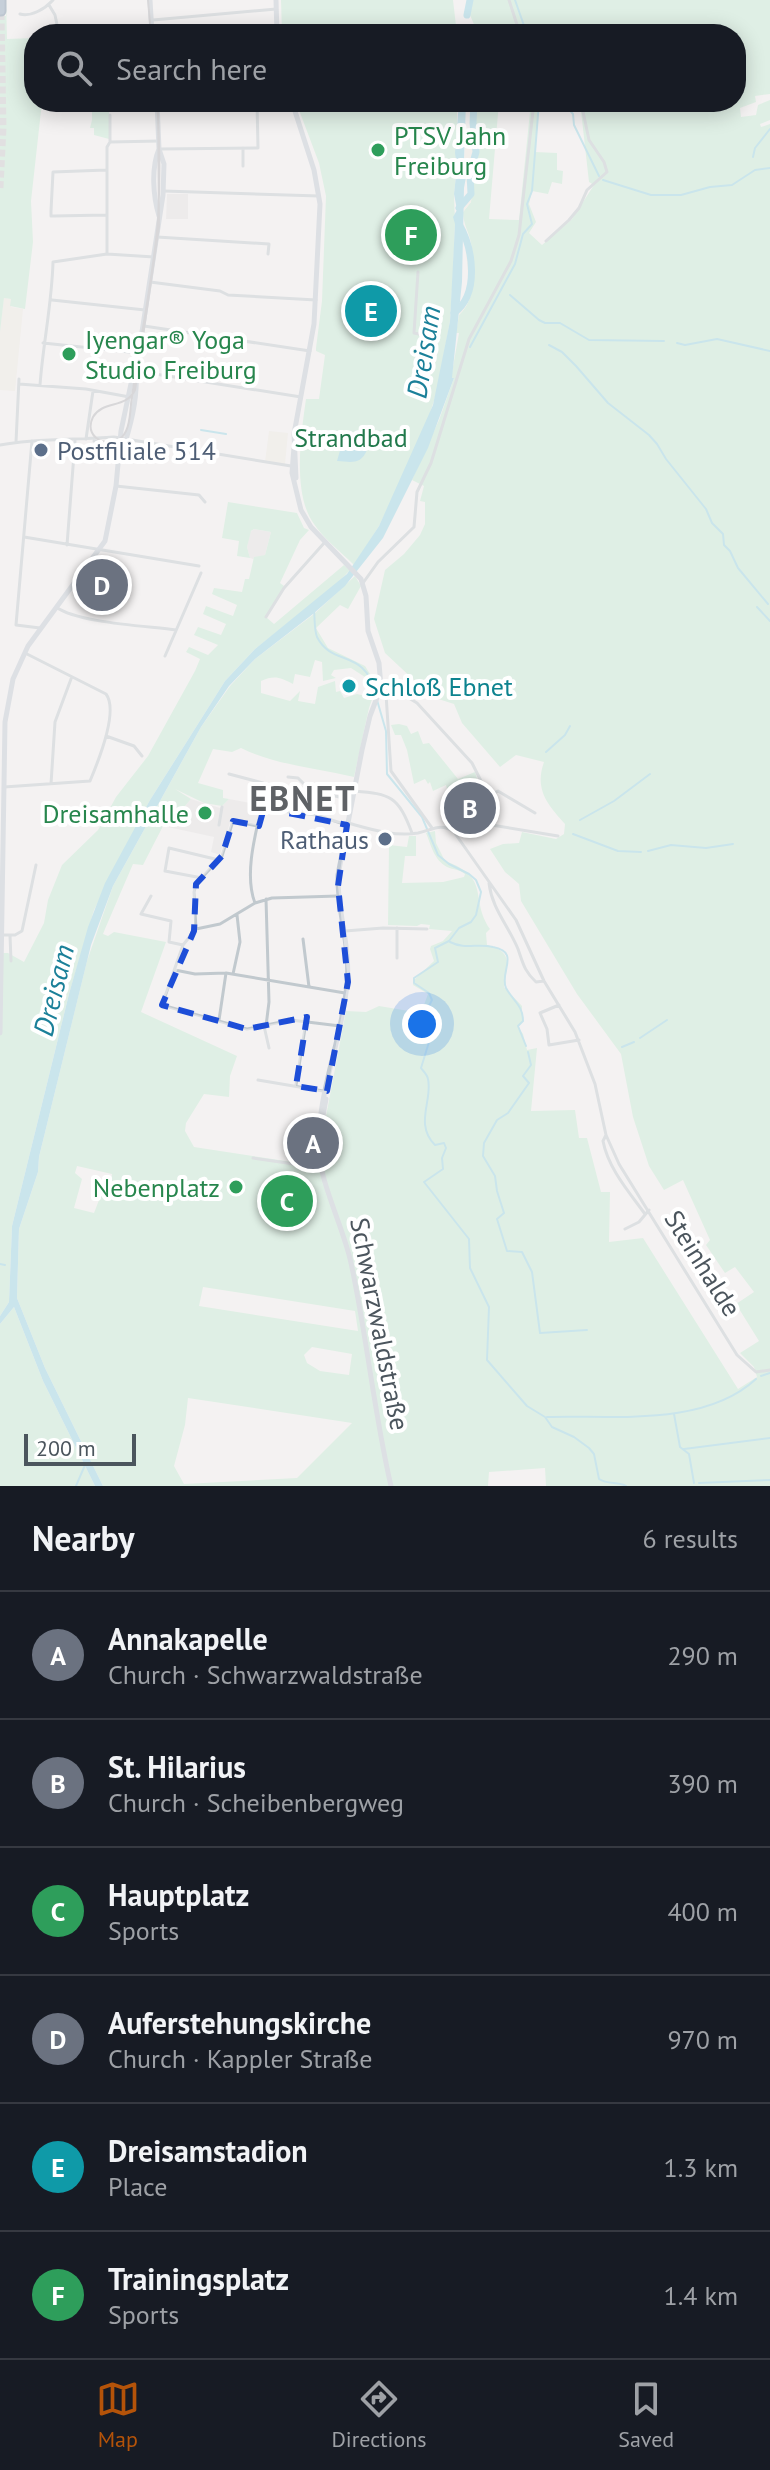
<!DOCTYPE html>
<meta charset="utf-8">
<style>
:root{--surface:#171b24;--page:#242831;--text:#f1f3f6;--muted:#9ea1a6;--line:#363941;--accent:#b45309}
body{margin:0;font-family:"PT Sans",sans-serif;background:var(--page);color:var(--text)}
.scale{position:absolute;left:24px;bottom:20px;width:112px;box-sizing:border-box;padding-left:8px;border:4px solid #4b555d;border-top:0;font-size:22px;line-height:28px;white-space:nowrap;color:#4b555d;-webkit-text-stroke:6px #fff;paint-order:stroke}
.you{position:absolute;left:422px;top:1024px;width:28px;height:28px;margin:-20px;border:6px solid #fff;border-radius:50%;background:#1a73e8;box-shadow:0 0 0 12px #1a73e833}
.badge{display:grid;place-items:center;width:52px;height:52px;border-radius:50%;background:var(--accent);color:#fff;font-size:26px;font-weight:700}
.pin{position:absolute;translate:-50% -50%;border:4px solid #fff;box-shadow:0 2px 8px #0006}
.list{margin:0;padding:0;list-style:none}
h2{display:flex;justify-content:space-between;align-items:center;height:104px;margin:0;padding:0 32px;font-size:34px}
h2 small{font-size:26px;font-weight:400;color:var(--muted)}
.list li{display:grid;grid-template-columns:52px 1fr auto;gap:24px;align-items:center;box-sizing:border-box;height:128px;padding:0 32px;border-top:2px solid var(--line)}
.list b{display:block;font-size:30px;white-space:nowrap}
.list p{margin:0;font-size:26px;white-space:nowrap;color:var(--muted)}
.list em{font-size:26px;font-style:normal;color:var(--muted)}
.icon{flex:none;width:44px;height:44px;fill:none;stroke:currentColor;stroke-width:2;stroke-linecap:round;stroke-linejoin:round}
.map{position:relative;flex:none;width:770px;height:1486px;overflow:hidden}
.search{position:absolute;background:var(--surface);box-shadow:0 4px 20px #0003;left:24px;right:24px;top:24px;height:88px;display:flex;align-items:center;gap:20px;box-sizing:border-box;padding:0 28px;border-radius:32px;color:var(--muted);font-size:30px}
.sheet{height:872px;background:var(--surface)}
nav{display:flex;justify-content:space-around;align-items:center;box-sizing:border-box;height:112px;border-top:2px solid var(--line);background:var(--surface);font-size:22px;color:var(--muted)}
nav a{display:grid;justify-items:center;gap:4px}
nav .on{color:var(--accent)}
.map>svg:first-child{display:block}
.commercial{fill:#edeae2}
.education{fill:#e5e3e3}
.green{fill:#c6ecd4;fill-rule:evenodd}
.sand{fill:#f0ebe2}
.water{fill:#98d5e4}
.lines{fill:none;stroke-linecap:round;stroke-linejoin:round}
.stream{stroke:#98d5e4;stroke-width:2}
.river{stroke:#98d5e4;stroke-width:7}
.highway-tunnel{stroke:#cacbcd;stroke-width:7;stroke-dasharray:7 3.5;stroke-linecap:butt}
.highway-casing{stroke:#7a90a6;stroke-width:11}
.street{stroke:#c1c9ce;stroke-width:3}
.secondary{stroke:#c2cad3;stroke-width:5}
.highway{stroke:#8fa5bb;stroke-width:7}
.tram{stroke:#b5b7bb;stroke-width:2}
.marked{fill:none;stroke:#1d4ed8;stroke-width:6;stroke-dasharray:16 10;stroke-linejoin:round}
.leisure-dot{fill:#2e9e5b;stroke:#fff;stroke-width:3}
.service-dot{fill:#5c6f8a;stroke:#fff;stroke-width:3}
.culture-dot{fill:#0f9aa8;stroke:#fff;stroke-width:3}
.labels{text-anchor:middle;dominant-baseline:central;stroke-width:8;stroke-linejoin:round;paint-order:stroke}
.leisure-label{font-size:26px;fill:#27864d;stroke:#fff;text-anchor:start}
.park-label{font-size:26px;fill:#22794c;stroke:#fff}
.service-label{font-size:26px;fill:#4e5e75;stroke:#fff;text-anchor:start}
.culture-label{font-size:26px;fill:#0d838f;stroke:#fff;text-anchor:start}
.street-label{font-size:26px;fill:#4b555d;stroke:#fff}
.water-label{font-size:28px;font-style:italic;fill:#1b8099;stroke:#fff}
.district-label{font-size:34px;font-weight:bold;letter-spacing:2px;fill:#5f6266;stroke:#fff}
</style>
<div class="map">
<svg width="770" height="1486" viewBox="0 0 770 1486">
<rect width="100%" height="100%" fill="#f4f2f2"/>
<path class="commercial" d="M4 298 11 299V307L23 309 15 391 0 390V332Z
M269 431 288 433 285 464 265 462Z"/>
<path class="education" d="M167 194H188V219H166Z
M254 529 271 532 265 555 253 559 250 558 247 547 249 533Z
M191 799 220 808 229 799 261 805 257 824 231 819 220 855 211 852 214 837 163 826 156 839 149 834 162 812 179 813Z"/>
<path class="green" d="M6 0 7 39 34 38V102H42L31 201 33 242 25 309 10 306 11 299 4 298 0 332V10H4V16H7Z
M281 0H453L457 34H386V31L366 34H282Z
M472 0H770V94L755 96 756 102 740 108 741 117 756 115 758 105 770 100V120L760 124 761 127 770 124V1486H546L545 1468 489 1472 488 1486H103L45 1368 17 1298 19 1229 38 1172 39 1157 87 961 113 886 201 727 230 686 255 659 314 614 355 576 361 586 348 609 340 605 316 628 328 648 365 666 377 685 369 708 354 777C315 768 276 765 241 748L232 752 213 749 198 783 223 790V798L229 799 222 806 204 803 175 789 191 799 179 813 162 812 156 821 163 826 143 865 133 864 105 929 103 934 108 936 114 932 166 942 141 1012 237 1056 230 1076 229 1097 204 1094 186 1123 185 1131 194 1147 299 1163 316 1114 326 1116 346 1011 366 1012 379 1006 421 1013 428 994 413 985 414 980 434 961 430 949 431 946 443 941 452 931 429 929 430 925 421 924 417 926 388 925 389 845 407 847 409 836H416V856H405L402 883 443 882 464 877 465 874C459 869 454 870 447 867 434 860 431 845 426 833L435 831 436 843 445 861C492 878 469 898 490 929L486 933 487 945C514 952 507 964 504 987L522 1006V1022L518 1027 523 1034 527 1050 537 1048 531 1111 575 1110 579 1138H587L601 1192H610L609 1242 643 1238 738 1389 757 1377 754 1367 740 1353 759 1341 736 1304 754 1292 735 1267 725 1273 706 1245 710 1240 683 1180 664 1190 649 1166 633 1117 621 1054 577 994 521 901 519 884 505 872 490 849 503 844 519 843 522 832 556 839 564 834 565 824C548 805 534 790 544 762L516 755 500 767 462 723 454 704 432 697 385 653 374 619 385 570 404 554 420 535 425 524V502L420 501 424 486 412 480 439 420 454 378H451L459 333H456L459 315C477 299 475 265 471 243 469 232 463 224 463 212L471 202 473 171 478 151 475 132V102H499L489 219 519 220 531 102H540L535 152 557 153V170L563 171 562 184 552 182 548 194 532 191 529 204 536 222 529 233 542 245 572 219 594 185 589 182 580 102H736V34H517L488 26 484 27 487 34H478L470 15ZM315 660 322 662 323 681 336 678 331 675 334 670 351 668 368 679 367 684 372 687 370 691 366 693 372 694 370 697 357 694 344 698 340 691 336 692 335 681 318 687 315 704 298 701 300 691 290 701 261 693V681C274 675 280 677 293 684L295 674 310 677ZM77 1166 112 1174 111 1182H106L94 1213 74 1208 82 1179 75 1173ZM203 1287 355 1311 358 1331 199 1306ZM312 1347 352 1354 349 1375 320 1371 307 1363 304 1355ZM188 1398 352 1423 297 1478 184 1484 174 1466 185 1425Z
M92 102H109V139L94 135V128H90L92 120Z
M296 102H457V164L454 195 455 224 453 274 450 321 437 391 426 426 403 477 379 526 354 565C341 552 324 539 314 524 292 494 301 434 306 399H319L325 355 316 351V348L322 301 326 196 319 163Z
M228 502 297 513 304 528 309 530 300 540 280 583 284 586 266 617 274 624 344 565 350 570 335 586 255 649 225 681 150 800 94 910 69 994 12 1226 9 1302 0 1316V953H8L24 962 44 923 48 900 62 865 98 830 116 797 148 756 195 671 200 659 186 652 189 647 208 655 218 645 194 635 198 627 221 635 226 624 203 614 206 606 233 616 237 605 212 594 214 588 242 592 245 579H249L254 557 265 555 271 532 254 529 251 531 247 547 250 558 237 556 239 541 222 538Z
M399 724 407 726 411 734 418 731 423 744 429 743 458 779 475 772 483 797 463 799V823L460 824V799H450L446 785 433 791 430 782 428 784 425 779 414 784 407 750 401 735H395L391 725Z
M14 1307 43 1381 95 1486H0V1324Z"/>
<path class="sand" d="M472 102H475V132L478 150 473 171 471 202 463 212 464 198 470 190 465 179 468 166 464 160 466 133 471 132 470 113Z
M463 222C473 247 482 294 459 315V303L463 302 469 284Z"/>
<path class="water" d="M459 102H466L464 160 468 166 464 188 462 282 452 378H454L428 448 383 538 345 586 313 614 255 659 229 686 201 727 113 886 91 945 39 1157 38 1172 19 1229 17 1298 45 1368 103 1486H95L43 1381 14 1307 0 1324V1316L9 1302 12 1226 69 994 88 927 105 883 150 800 225 681 255 649 347 574 379 526 433 405 450 321 455 224 453 217 457 210 454 194 457 166 455 153Z
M341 434 357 436 364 440 367 450C361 465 351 462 337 461L341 447Z"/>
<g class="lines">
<path class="stream" d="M515 0 527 34
M539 104 568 108 573 114 574 125 599 176
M753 157 755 148 770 129
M603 180 651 195H681L710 187 732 185 755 170 770 168
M510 295 539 320 545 323H560L589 340 664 341
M677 343 685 345 717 339 770 351
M549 345 562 352 576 366 608 403 649 435 657 444 666 459 706 509 712 523 723 534 724 545 730 551 738 568 768 604
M470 347 515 264 523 234 532 224 527 204 532 191 539 102
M201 430 226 434
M757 607 770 621
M314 610C315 619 314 629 317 637 333 668 364 647 376 694
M377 700 386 731 387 774 422 817 438 855 449 864 469 874 476 880 481 892 476 915 471 922 459 928 449 941 435 948 438 962 414 978V983L429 993 432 1000 418 1028 429 1042 421 1068C423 1071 427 1074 428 1079 433 1100 414 1124 435 1145L444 1143 446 1148 442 1158 443 1169 424 1182 469 1239 470 1268 489 1307 487 1360 527 1406 545 1417 552 1427 574 1437 589 1448 594 1454 599 1479C608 1485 618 1481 626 1486
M546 752 565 735 570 726
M580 820 614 801 650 774
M573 834 618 851 641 852
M648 851 671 845 706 848 733 844
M450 942C466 950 476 943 493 947 521 952 499 972 506 988 513 1001 523 1005 523 1021L518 1026 526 1046
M640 1038 667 1020
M622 1047 634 1042
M528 1052 531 1065 523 1076 529 1083 508 1113 497 1120 484 1143 483 1156 495 1176 497 1191 504 1213 497 1219 507 1251 522 1252 532 1272 540 1333 587 1330
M0 1264 5 1265
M761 1376 770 1373
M674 1414 680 1447 689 1454 694 1483
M547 1417C614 1415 704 1427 756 1379
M684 1449 770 1438
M699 1483 770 1480
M76 1486 85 1465"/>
<path class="river" d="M467 15 470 0
M459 208 471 194 470 173 476 152 473 123 474 102
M454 313C480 294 473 248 459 224"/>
<path class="highway-tunnel" d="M0 188 3 128 1 11"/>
<g class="highway-casing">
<path id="highway" d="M1 0V11"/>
</g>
<path class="street" d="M509 0 520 34
M49 5 55 15 59 34
M20 14C31 17 45 9 53 0
M153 20 276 9
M158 106 253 102
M110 115V142
M243 148V166
M160 149 258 148 257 102
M164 191 319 196
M106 215 54 216H51V211L53 172 106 170
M157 237 269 244 268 254
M546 241 569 220 579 208 587 190 607 172 604 162 589 140 581 102
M107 254V147L110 142 159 141
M418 272 414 333 433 337
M150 282 220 291 228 295 316 300
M52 300 145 310
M144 326 310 351
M43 343 139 353
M136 371 301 397
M19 384 86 389 135 398
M40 385C43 344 52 303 53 262L107 254 154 257
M86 439 93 391
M32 441 16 625 40 628
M94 441 113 445 121 442
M16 442 19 379
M0 445C36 438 77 440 114 437L291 466
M116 486 199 495 205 502
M24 537 199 566
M67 545 75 441
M363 583 378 562 414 527 417 492 431 463 469 339 511 261 519 235 534 102
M56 607C78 623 147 626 176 630
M266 617 284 588 325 542
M165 656 201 573
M386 694 404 695 417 703 472 763 482 783 486 797
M386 694 391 771 432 828
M106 736 134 746 142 756
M229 774 263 783 266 787C260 819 242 870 255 903
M288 777 298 778 310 790 352 800
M51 784 55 722 71 679
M4 787 90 781C98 762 119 711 106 694L25 653
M354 791C391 794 398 796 412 833
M265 809 316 815 347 825
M473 822 558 836
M348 823C370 829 394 837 418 833 432 830 441 822 454 832L516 920 544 981 575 1032 595 1084 606 1135 619 1164 737 1355 756 1372 770 1370
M219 825 222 807
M454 832 473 822 486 797 498 791 535 813
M202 878 165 871 169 848 219 860
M489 883C492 909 508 925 518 949 523 963 524 971 536 982L544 981
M151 896 141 914 171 921 169 942 183 945
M338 896 272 898 255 903 220 924 196 929 183 945 162 1005 247 1029 291 1020 340 1026
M196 929 194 892 196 884 222 856 233 821 258 826
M345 931 383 928 427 929
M2 935H15L22 931 36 865
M10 935 11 961
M303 939 309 987
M397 958V928
M175 970 195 974 226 973 345 993
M233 974 240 942 237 915
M559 1005 540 1013 547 1029 549 1045 579 1040
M219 1020 226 973
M264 1026 269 1048
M266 1026 269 1002 266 899
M258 1080 323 1091
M296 1085 306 1022
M606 1135 603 1141C608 1168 629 1192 645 1214
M253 1158 321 1168
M625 1229 639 1222 649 1210"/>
<path class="secondary" d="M150 0 152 34
M276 0 277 34
M292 102 314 170 320 204 314 324 294 434 296 478
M159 216C153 196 151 168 159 149
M294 447 292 473 301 510 311 527 361 579 366 596 368 631 379 663 381 687 370 716 362 750 338 875C337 912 351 947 347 984 342 1041 316 1096 319 1152 321 1185 344 1229 351 1263 367 1337 374 1413 391 1486
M121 456C130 428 138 400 136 371L163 195 164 164 159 149 157 102
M0 1033 5 722 13 679 28 646 105 541 116 486 121 431 132 379 136 375
M322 1121 326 1099"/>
<use href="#highway" class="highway"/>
<path class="tram" d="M148 0 151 34
M157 102C160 141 160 181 158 220 153 281 139 343 131 404V405C130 413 130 423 126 431 117 452 81 441 93 417 103 400 126 409 135 390L159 227 158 102"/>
</g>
<path d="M0 0H770V1486H0ZM264 808 347 825 338 886 348 982 327 1091 296 1086 307 1017 247 1029 162 1005 194 931 196 884 222 856 233 821 259 826Z" fill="#f4f2f2" fill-opacity=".55" fill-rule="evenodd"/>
<path class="marked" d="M264 808 347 825 338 886 348 982 327 1091 296 1086 307 1017 247 1029 162 1005 194 931 196 884 222 856 233 821 259 826Z"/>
<g class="leisure-dot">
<circle cx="378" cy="150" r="8"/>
<circle cx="69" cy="354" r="8"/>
<circle cx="205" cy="813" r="8"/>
<circle cx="236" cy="1187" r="8"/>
</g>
<g class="service-dot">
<circle cx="41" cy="450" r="8"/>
<circle cx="385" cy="839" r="8"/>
</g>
<circle class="culture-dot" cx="349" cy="686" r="8"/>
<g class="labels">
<g class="leisure-label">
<text x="394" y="135">PTSV Jahn<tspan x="394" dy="30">Freiburg</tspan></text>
<text x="85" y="339">Iyengar® Yoga<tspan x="85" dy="30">Studio Freiburg</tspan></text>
<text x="189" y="813" text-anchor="end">Dreisamhalle</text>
<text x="220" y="1187" text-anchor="end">Nebenplatz</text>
</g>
<g class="park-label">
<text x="351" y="437">Strandbad</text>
</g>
<g class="service-label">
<text x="57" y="450">Postfiliale 514</text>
<text x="369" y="839" text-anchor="end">Rathaus</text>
</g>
<g class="culture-label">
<text x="365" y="686">Schloß Ebnet</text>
</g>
<g class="street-label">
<text transform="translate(703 1263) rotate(58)">Steinhalde</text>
<text transform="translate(380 1324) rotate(79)">Schwarzwaldstraße</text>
</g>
<g class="water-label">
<text transform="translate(423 352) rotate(-81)">Dreisam</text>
<text transform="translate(53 990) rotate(-76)">Dreisam</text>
</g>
<g class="district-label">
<text x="303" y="798">EBNET</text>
</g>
</g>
</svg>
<div class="scale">200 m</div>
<div class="you"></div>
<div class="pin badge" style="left:313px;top:1143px;background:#6b7280">A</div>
<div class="pin badge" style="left:470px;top:808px;background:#6b7280">B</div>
<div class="pin badge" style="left:287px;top:1201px;background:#2e9e5b">C</div>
<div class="pin badge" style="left:102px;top:585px;background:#6b7280">D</div>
<div class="pin badge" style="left:371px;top:311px;background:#0f9aa8">E</div>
<div class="pin badge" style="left:411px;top:235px;background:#2e9e5b">F</div>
<div class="search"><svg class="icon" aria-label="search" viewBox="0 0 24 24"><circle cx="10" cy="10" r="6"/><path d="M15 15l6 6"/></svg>Search here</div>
</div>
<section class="sheet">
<h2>Nearby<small>6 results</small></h2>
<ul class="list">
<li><span class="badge" style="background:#6b7280">A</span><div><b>Annakapelle</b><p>Church · Schwarzwaldstraße</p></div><em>290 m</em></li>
<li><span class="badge" style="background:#6b7280">B</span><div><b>St. Hilarius</b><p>Church · Scheibenbergweg</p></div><em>390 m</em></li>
<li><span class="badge" style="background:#2e9e5b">C</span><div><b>Hauptplatz</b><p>Sports</p></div><em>400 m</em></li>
<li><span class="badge" style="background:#6b7280">D</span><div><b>Auferstehungskirche</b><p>Church · Kappler Straße</p></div><em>970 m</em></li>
<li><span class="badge" style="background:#0f9aa8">E</span><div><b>Dreisamstadion</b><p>Place</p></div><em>1.3 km</em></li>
<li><span class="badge" style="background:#2e9e5b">F</span><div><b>Trainingsplatz</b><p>Sports</p></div><em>1.4 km</em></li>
</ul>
</section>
<nav>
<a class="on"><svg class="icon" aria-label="map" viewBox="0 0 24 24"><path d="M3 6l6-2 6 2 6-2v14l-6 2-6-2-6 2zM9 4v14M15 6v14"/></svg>Map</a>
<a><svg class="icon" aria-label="directions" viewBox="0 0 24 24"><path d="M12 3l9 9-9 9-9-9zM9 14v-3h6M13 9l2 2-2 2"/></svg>Directions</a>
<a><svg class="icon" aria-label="saved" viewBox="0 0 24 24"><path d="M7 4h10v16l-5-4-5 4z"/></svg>Saved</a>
</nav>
